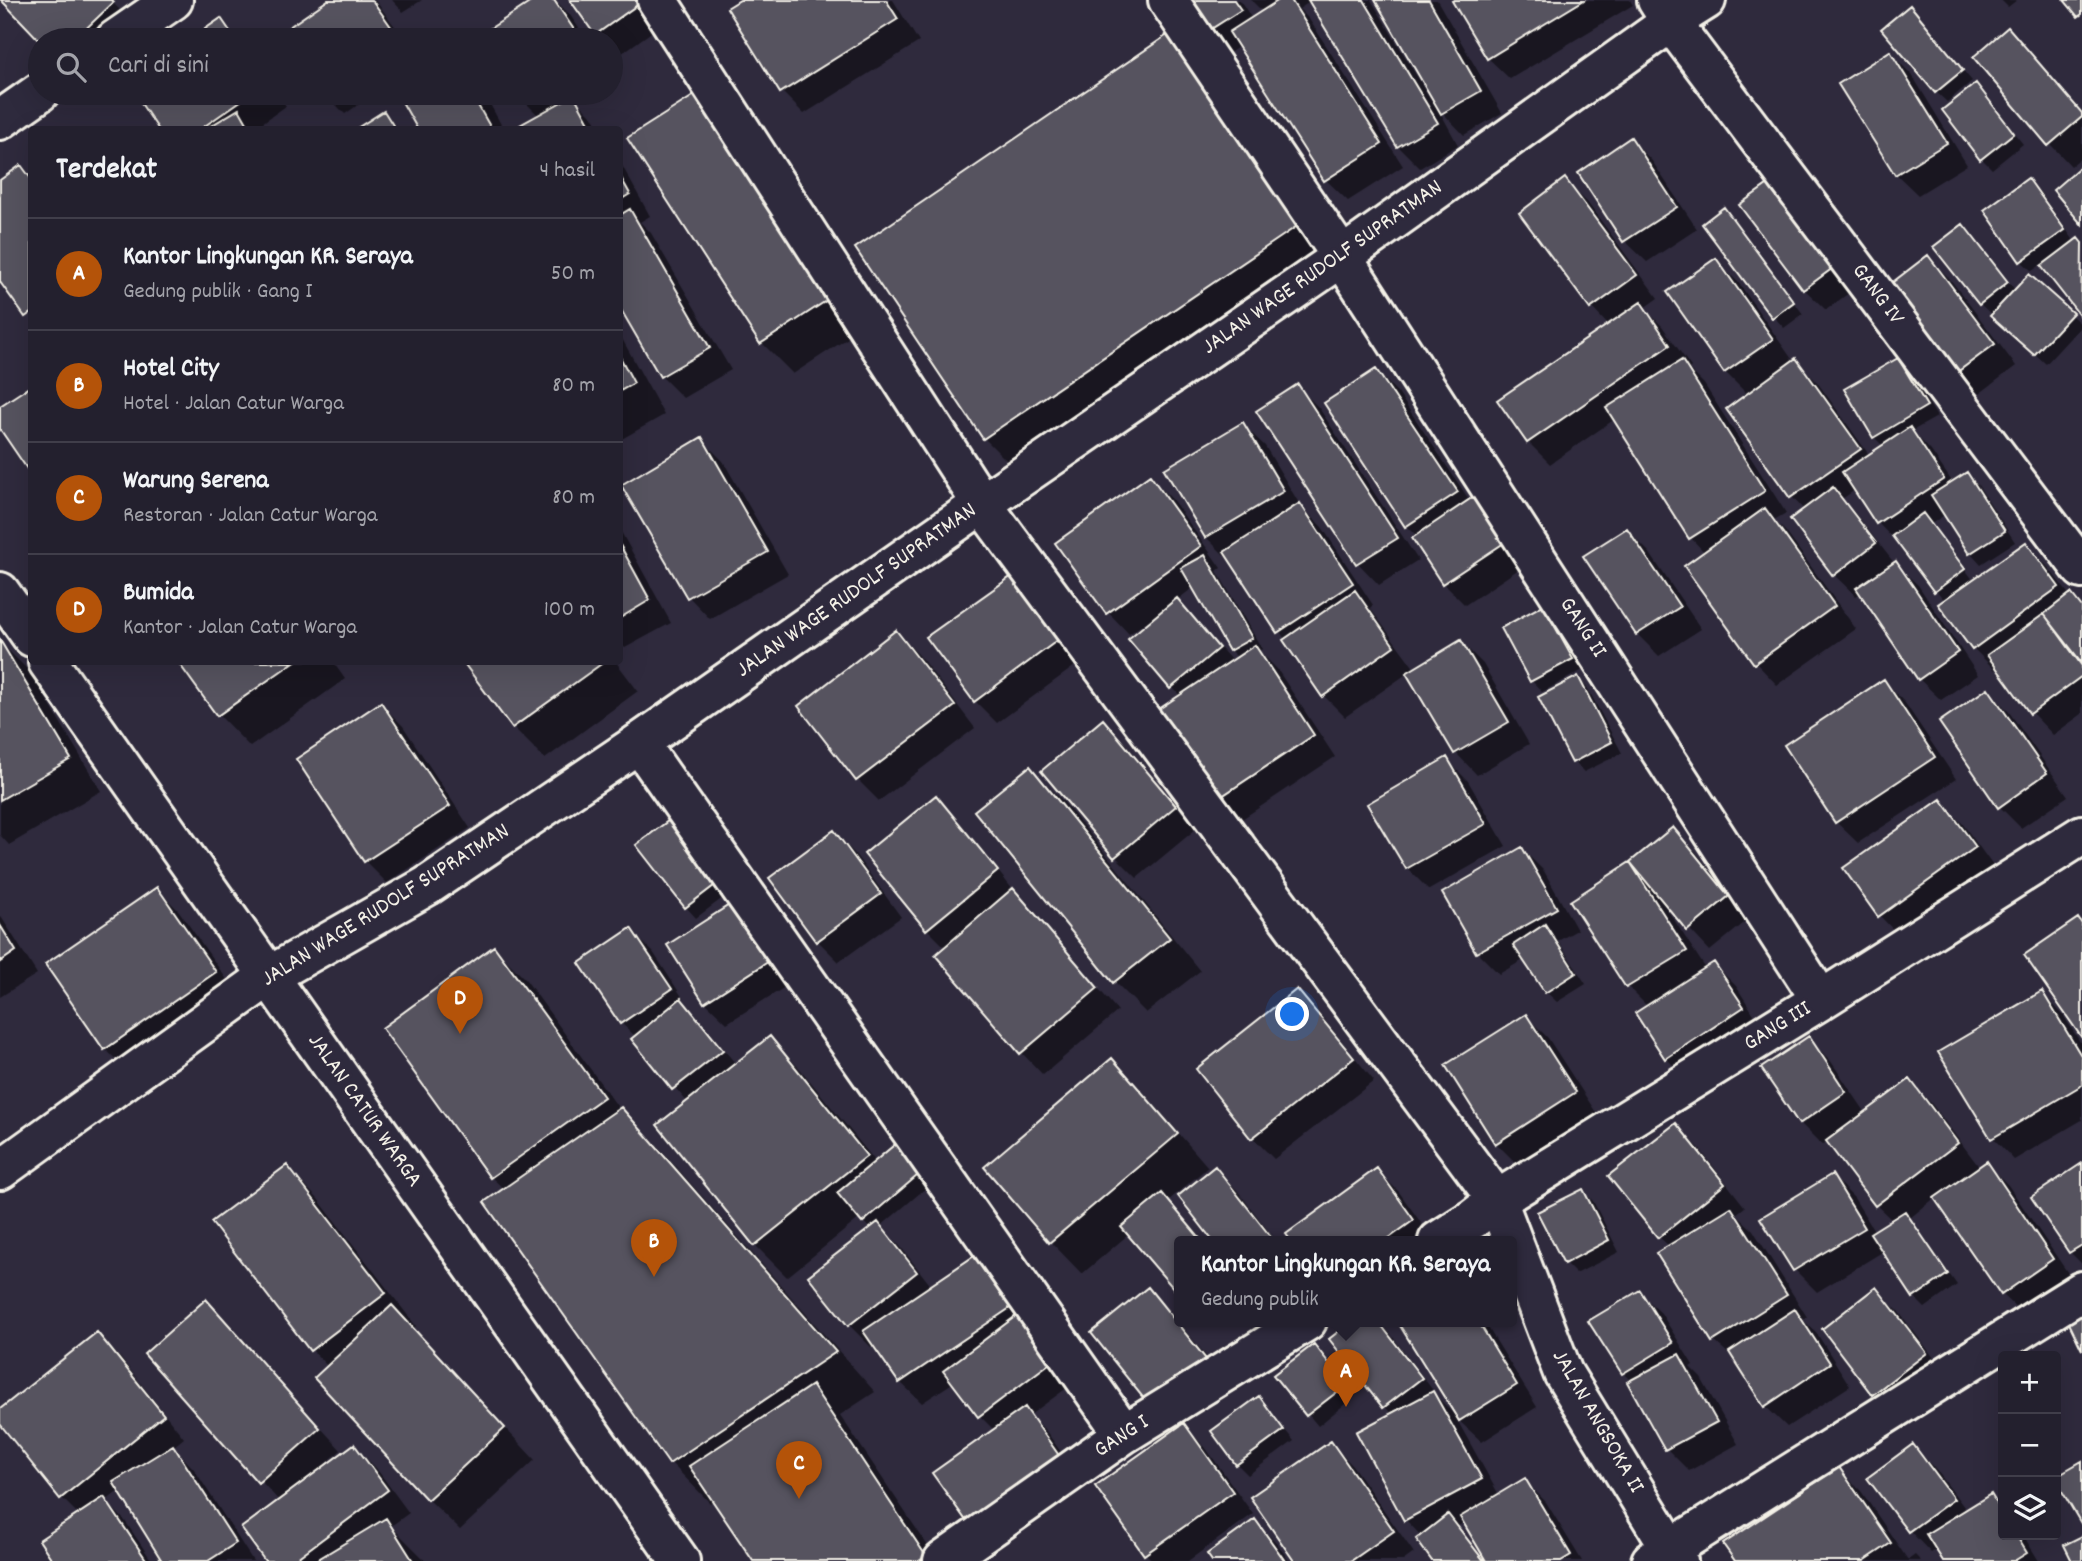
<!DOCTYPE html>
<html lang="id">
<meta charset="utf-8">
<style>
:root{--surface:#23202e;--page:#2b2836;--text:#f1f3f6;--muted:#a3a3aa;--line:#403e4a;--accent:#b45309}
body{margin:0;font-family:Dekko,sans-serif;background:var(--page);color:var(--text)}
.controls{position:absolute;right:21px;bottom:21px;display:grid;overflow:hidden;border-radius:7px;box-shadow:0 7px 28px #0002}
.controls button{width:63px;height:63px;display:grid;place-items:center;padding:0;border:0;border-bottom:2px solid var(--line);background:var(--surface);color:var(--text);font:35px sans-serif}
.you{position:absolute;left:1293px;top:1015px;width:24px;height:24px;margin:-18px;border:5px solid #fff;border-radius:50%;background:#1a73e8;box-shadow:0 0 0 10px #1a73e833}
.badge{display:grid;place-items:center;width:46px;height:46px;border-radius:50%;background:var(--accent);color:#fff;font-size:23px;font-weight:700}
.pin{position:absolute;translate:-50% -58px;filter:drop-shadow(0 2px 4px #0008)}
.pin::after{content:'';position:absolute;top:37px;width:24px;height:21px;background:inherit;clip-path:polygon(0 0,100% 0,50% 100%)}
.popup{position:absolute;left:1174px;top:1236px;width:343px;height:91px;box-sizing:border-box;display:grid;place-content:center;border-radius:7px;background:var(--surface);filter:drop-shadow(0 2px 5px #0005);font-size:23px;white-space:nowrap;color:var(--muted)}
.popup b{font-size:26px;color:var(--text)}
.popup::after{content:'';position:absolute;left:50%;top:100%;margin-left:-14px;border:14px solid transparent;border-top-color:var(--surface)}
.list{margin:0;padding:0;list-style:none}
h2{display:flex;justify-content:space-between;align-items:center;height:91px;margin:0;padding:0 28px;font-size:30px}
h2 small{font-size:23px;font-weight:400;color:var(--muted)}
.list li{display:grid;grid-template-columns:46px 1fr auto;gap:21px;align-items:center;box-sizing:border-box;height:112px;padding:0 28px;border-top:2px solid var(--line)}
.list b{display:block;font-size:26px;white-space:nowrap}
.list p{margin:0;font-size:23px;white-space:nowrap;color:var(--muted)}
.list em{font-size:23px;font-style:normal;color:var(--muted)}
.icon{flex:none;width:38px;height:38px;fill:none;stroke:currentColor;stroke-width:2;stroke-linecap:round;stroke-linejoin:round}
.map{position:relative;flex:none;width:2082px;height:1561px;overflow:hidden}
.search{position:absolute;background:var(--surface);box-shadow:0 7px 28px #0002;left:28px;top:28px;width:595px;height:77px;display:flex;align-items:center;gap:18px;box-sizing:border-box;padding:0 24px;border-radius:38px;color:var(--muted);font-size:26px}
.panel{position:absolute;background:var(--surface);box-shadow:0 7px 28px #0002;left:28px;top:126px;width:595px;height:539px;border-radius:7px}
.map>svg:first-child{display:block}
.shadow{fill:#0007;fill-rule:evenodd}
.building{fill:#56525f;stroke:#f4f1e8;stroke-width:2}
.lines{fill:none;stroke-linecap:round;stroke-linejoin:round}
.minor-casing{stroke:#f4f1e8;stroke-width:44}
.tertiary-casing{stroke:#f4f1e8;stroke-width:44}
.secondary-casing{stroke:#f4f1e8;stroke-width:44}
.minor{stroke:#2f2a3d;stroke-width:38}
.tertiary{stroke:#2f2a3d;stroke-width:38}
.secondary{stroke:#2f2a3d;stroke-width:38}
.labels{text-anchor:middle;dominant-baseline:central;stroke-width:6;stroke-linejoin:round;paint-order:stroke}
.street-label{font-size:23px;fill:#f4f1e8;stroke:#2f2a3d}
</style>
<div class="map">
<svg width="2082" height="1561" viewBox="0 0 2082 1561">
<rect width="100%" height="100%" fill="#2f2a3d"/>
<filter id="ink" filterUnits="userSpaceOnUse"><feTurbulence type="fractalNoise" baseFrequency=".0143" numOctaves="2"/><feDisplacementMap in="SourceGraphic" scale="14" xChannelSelector="R" yChannelSelector="G"/><feConvolveMatrix kernelMatrix="1 2 1 2 8 2 1 2 1" color-interpolation-filters="sRGB"/></filter>
<g filter="url(#ink)">
<path class="shadow" d="M0 0H110L134 24 118 40H42L4 1 0 4Z
M331 0H375L405 40H286L282 35Z
M392 0H422L403 12Z
M537 0H555L570 15 587 40H481L479 37Z
M572 0H641L660 26 618 56 611 49V40H602L596 34Z
M743 0H893L919 42 804 114 782 92 729 9Z
M1179 0H1240L1252 19 1263 12 1251 0H1371L1430 98 1432 96 1377 0H1437L1502 113 1464 135 1438 108 1458 145 1420 168 1398 146 1311 1 1299 9 1309 19 1403 166 1348 201 1326 180 1240 46 1223 57Z
M1457 0H1630L1633 5 1510 79 1488 58Z
M2001 0H2017L2008 7Z
M1910 7 1972 81 1947 102 1936 92Z
M221 21 240 40H192Z
M1179 29 1348 259 1024 478 984 438Z
M2008 29 2082 112V157L2071 166 2050 144Z
M1890 53 1912 75 1967 165 1918 195 1896 174Z
M1976 86 2023 144 1992 169 1981 158Z
M136 93H277L286 106 255 128 257 130H162Z
M324 93H375L345 114Z
M399 93H484L504 130H420Z
M516 93H573L562 100 564 102 573 97 595 119 601 130H524L539 116Z
M383 113 400 130H357Z
M630 139 865 327 793 374 761 342Z
M1631 139 1652 161 1697 229 1647 262 1625 241Z
M620 162 650 216 640 222 651 233 731 370 683 398 661 376 620 304Z
M1565 181 1587 202 1658 298 1644 308 1662 326 1691 367 1689 369 1704 384 1786 513 1774 520 1786 532 1856 629 1777 685 1756 663 1686 566 1705 553 1691 538 1615 419 1550 464 1528 442 1499 400 1609 326 1592 308 1521 213Z
M2028 181 2039 191 2075 242 2077 240 2082 244V316L2042 264 2032 271 2021 261Z
M1774 182 1857 287 1826 310 1804 289Z
M1724 210 1734 220 1803 314 1784 328 1774 317 1704 224Z
M1963 227 2016 291 2071 315 2082 325 2046 364 1980 304Z
M1928 257 1950 279 2016 366 1979 394 1958 372Z
M1716 261 1738 282 1794 362 1796 361 1817 382 1870 456 1884 447 1874 437 1898 360 1909 371 1937 417 1912 431 1931 451 1953 483 1967 474 1978 485 2015 542 1981 564 1971 553 1946 514 1931 524 1974 581 2026 544 2047 566 2070 596 2082 606V714L2053 735 2032 713 1999 667 1995 670 1973 648 1945 601 1899 545 1878 523 1855 490 1842 499 1854 512 1895 564 1918 585 1978 675 1941 700 1919 679 1861 593 1856 596 1834 575 1805 511 1792 497 1728 409 1748 395 1725 372Z
M620 335 664 415 620 440Z
M1376 371 1398 393 1470 501 1534 559 1465 605 1443 583 1414 538 1417 536 1407 526Z
M1297 386 1319 408 1418 560 1379 585 1358 563 1258 411Z
M1243 425 1265 446 1300 505 1322 527 1373 605 1370 608 1415 669 1461 642 1483 664 1529 744 1477 775 1456 753 1408 673 1345 717 1323 695 1230 558 1228 559 1206 537 1166 470Z
M702 440 723 461 788 574 710 619 689 597 623 485Z
M1150 478 1172 499 1221 568 1217 571 1262 649 1259 651 1277 669 1335 757 1239 821 1218 799 1181 697 1130 639 1148 624 1146 622 1129 634 1108 612ZM1194 587 1230 650 1238 658 1233 662 1177 600Z
M620 530 671 623 625 648 620 643Z
M1627 530 1649 552 1701 629 1659 656 1637 634Z
M1011 578 1079 663 997 723 975 701Z
M1543 607 1553 618 1583 670 1542 692 1532 681Z
M896 632 918 654 975 728 879 801 858 780Z
M0 642 31 673 101 791 9 845 0 835Z
M180 662H333L345 679 250 747 219 715Z
M465 662H616L638 691 545 759 513 727Z
M1578 678 1588 689 1622 753 1584 772 1574 762Z
M1884 681 1905 703 1956 779 1858 843 1836 822Z
M1988 690 2009 712 2068 796 2021 828 2000 807Z
M381 704 403 726 470 828 387 883 365 861Z
M1103 722 1125 743 1196 829 1137 878 1115 856Z
M1447 760 1468 781 1506 846 1429 890 1407 868Z
M1030 768 1062 800 1200 971 1146 1013 1114 981Z
M936 798 957 819 1017 895 1118 1011 1043 1075 1022 1053 937 955 946 948 927 929 867 854Z
M1940 802 1962 823 1996 870 1901 938 1880 916 1846 868Z
M671 821 728 894 696 918 686 907Z
M1673 830 1695 851 1749 919 1710 951 1664 902 1663 903 1706 969 1714 964 1736 986 1764 1030 1688 1080 1666 1058 1648 1007 1628 987 1572 901 1631 864Z
M834 832 855 854 901 917 839 962 817 940Z
M1522 849 1544 871 1577 930 1558 941 1586 984 1557 1002 1546 992 1525 959 1499 974 1477 952Z
M157 889 179 911 237 994 127 1070 105 1049Z
M737 903 795 981 727 1023 705 1002Z
M0 915 37 974 0 997Z
M631 931 653 952 692 1012 736 1064 770 1038 801 1070 876 1162 899 1143 933 1182 880 1227 900 1246 932 1287 977 1256 1075 1382 1030 1415 1046 1431 1085 1486 995 1550 974 1528 994 1430 979 1415 954 1382 922 1403 900 1382 874 1344 871 1347 849 1325 811 1277 871 1230 860 1218 787 1277 755 1245 688 1103 634 1039 636 1037 621 1023 582 964Z
M494 948 526 980 620 1110 661 1150 875 1392 840 1415 938 1561H755L714 1500 710 1503 671 1463 487 1203 505 1190 491 1177Z
M1297 991 1319 1013 1374 1081 1274 1159 1253 1138Z
M2042 993 2063 1015 2082 1045V1120L2014 1160 1993 1138 1941 1053Z
M1526 1016 1548 1038 1597 1114 1518 1165 1496 1143 1447 1066Z
M1808 1039 1830 1060 1866 1113 1909 1081 1931 1103 1980 1168 1986 1163 2008 1185 2074 1282 2024 1315 2002 1294 1936 1197 1910 1218 1957 1285 1925 1308 1914 1297 1884 1251 1817 1292 1795 1270 1763 1219 1832 1176 1854 1198 1875 1232 1893 1221 1876 1205 1828 1141 1822 1145 1800 1123Z
M1111 1060 1143 1092 1208 1167 1168 1201 1204 1241H1180L1129 1234 1082 1274 1051 1242 986 1167Z
M1676 1125 1698 1147 1745 1207 1736 1214 1753 1230 1807 1317 1803 1320 1816 1332 1850 1386 1787 1427 1765 1406 1737 1361 1714 1341 1670 1247 1659 1237Z
M2082 1165V1264L2070 1252 2033 1197Z
M287 1167 318 1199 416 1326 413 1329 535 1460 460 1530 428 1499 328 1367 312 1350 214 1223Z
M1215 1169 1237 1190 1276 1241H1215Z
M1377 1170 1399 1192 1434 1241H1293Z
M1582 1191 1593 1201 1619 1252 1576 1274 1565 1263Z
M1148 1289 1169 1311 1231 1386 1183 1425 1205 1447 1253 1514 1188 1561H1153L1146 1554 1176 1431 1154 1409Z
M1876 1290 1898 1311 1948 1376 1895 1416 1874 1394 1825 1329Z
M1639 1292 1661 1313 1693 1365 1690 1367 1701 1378 1738 1444 1689 1471 1667 1449 1631 1381 1623 1373Z
M206 1301 341 1450 325 1464 327 1466 354 1446 376 1468 409 1513 391 1526 426 1561H267L280 1502 146 1354Z
M1354 1321H1378L1389 1332 1441 1401 1456 1416 1399 1321H1484L1537 1407 1482 1442 1456 1418 1499 1495 1524 1480 1546 1502 1582 1561H1488L1465 1522 1458 1526 1484 1561H1435L1422 1537 1406 1520 1392 1415 1331 1340Z
M97 1335 119 1356 184 1438 173 1447 194 1469 253 1561H165L120 1490 106 1501 125 1521 152 1561H55L79 1515 62 1498 0 1421V1412Z
M1314 1346 1355 1396 1318 1426 1276 1376Z
M1259 1398 1294 1441 1248 1475 1237 1464Z
M1331 1443 1352 1465 1414 1553 1403 1561H1297Z
M1913 1446 1935 1468 1967 1511 1990 1496 2003 1509V1535H2023L2039 1561H1945L1937 1549 1931 1553 1910 1531 1870 1479Z
M1839 1469 1861 1491 1908 1560 1915 1555 1921 1561H1737Z
M1255 1522 1277 1543 1289 1561H1214Z"/>
<path class="building" d="M1 0H112L114 2 74 40 40 41Z
M328 0H372L399 38 284 40 279 34Z
M534 0H554L581 40H479L477 37Z
M570 0H637L640 3 595 35Z
M740 0H886L898 19 780 93 727 8Z
M1177 0H1234L1241 10 1200 36Z
M1279 0H1291L1382 144 1324 181 1229 32Z
M1308 0H1364L1438 123 1397 147Z
M1375 0H1429L1481 91 1441 114Z
M1454 0H1584L1487 59 1452 1Z
M2064 0H2082V14L2078 17Z
M1910 5 1963 70 1935 93 1881 29Z
M221 18 236 40H189Z
M1179 27 1309 218 983 439 855 248Z
M2008 27 2082 113V117L2048 146 1973 57Z
M1890 51 1947 143 1895 175 1838 84Z
M1976 83 2014 133 1980 160 1942 110Z
M701 91 835 295 760 344 627 138Z
M134 93H252L199 130H159Z
M397 93H471L492 130H418Z
M574 95 593 130H522L520 125Z
M239 109 251 130H204Z
M384 111 396 130H354Z
M1631 137 1677 207 1623 242 1578 173Z
M21 165 32 180V312L25 317 0 282V180Z
M2082 165V225L2053 190Z
M620 176 630 194 620 200Z
M1565 178 1637 275 1590 309 1519 213Z
M2028 178 2065 230 2020 262 1984 210Z
M1774 180 1837 265 1803 290 1739 205Z
M1724 207 1794 302 1772 318 1702 224Z
M630 209 710 348 660 377 620 308V215Z
M1963 224 2008 282 1979 305 1933 247Z
M2078 238 2082 243 2081 317 2041 266Z
M1928 255 1995 344 1956 373 1889 285Z
M1716 258 1773 339 1724 373 1667 292Z
M2029 274 2073 313 2034 355 1990 316Z
M1641 302 1670 345 1527 443 1497 400Z
M620 357 634 383 620 391Z
M1796 358 1861 449 1790 498 1726 409Z
M1898 358 1927 406 1873 438 1844 389Z
M1682 360 1765 491 1689 539 1606 408Z
M1376 369 1458 492 1405 527 1324 403Z
M1298 384 1398 538 1356 564 1256 411Z
M32 385V476L0 429V406Z
M1243 422 1284 491 1205 538 1164 469Z
M1910 427 1944 479 1876 524 1842 472Z
M702 437 768 552 687 598 621 485Z
M1967 472 2005 531 1969 554 1931 495Z
M1150 475 1201 546 1106 614 1055 543Z
M1833 487 1876 543 1833 576 1790 519Z
M1482 491 1513 537 1442 584 1412 538Z
M1300 503 1353 583 1277 633 1224 552Z
M1765 508 1835 606 1754 664 1684 566Z
M1923 513 1965 569 1934 592 1892 536Z
M1627 528 1680 607 1636 635 1583 556Z
M2026 542 2059 587 1972 650 1938 604Z
M620 545 650 600 620 618Z
M1205 555 1252 638 1229 651 1181 568Z
M1896 561 1958 652 1918 680 1856 588Z
M1012 576 1058 640 974 702 926 637Z
M1355 590 1394 646 1322 697 1283 640Z
M2071 593 2082 607V663L2044 614Z
M1177 598 1219 648 1170 689 1128 639Z
M1543 605 1573 659 1530 682 1501 628Z
M2044 614 2082 666V676L2030 714 1987 655Z
M896 630 955 706 856 781 798 706Z
M0 640 71 759 0 800Z
M1461 640 1509 722 1454 754 1406 673Z
M1255 645 1314 735 1216 800 1156 711Z
M178 662H294L217 716Z
M463 662H604L512 728Z
M1578 676 1612 742 1572 763 1538 697Z
M1884 679 1935 757 1835 823 1784 745Z
M1988 688 2047 773 1998 808 1939 722Z
M381 702 450 806 364 862 296 759Z
M1103 719 1176 806 1114 858 1041 771Z
M1447 757 1486 824 1406 869 1367 804Z
M1030 766 1170 938 1113 983 974 811Z
M936 795 998 871 926 930 864 854Z
M1941 799 1976 847 1878 917 1843 868Z
M672 818 719 882 685 908 636 845Z
M1673 827 1729 896 1687 931 1630 862Z
M834 830 881 894 816 942 769 878Z
M1522 847 1557 908 1476 953 1442 893Z
M1630 862 1687 951 1626 988 1570 901Z
M157 887 216 972 104 1050 45 964Z
M1013 888 1098 988 1020 1054 935 955Z
M737 900 774 958 704 1003 667 945Z
M2078 918 2082 924V1038L2024 955Z
M1545 924 1576 973 1545 993 1513 945Z
M0 925 16 951 0 962Z
M631 928 672 989 620 1024 579 963Z
M494 946 604 1097 490 1178 382 1028Z
M1714 962 1744 1007 1665 1059 1635 1013Z
M1297 989 1354 1058 1251 1139 1196 1069Z
M2042 991 2082 1057V1085L1991 1139 1938 1052Z
M681 998 723 1050 672 1090 631 1039Z
M1526 1014 1576 1092 1495 1144 1445 1065Z
M770 1036 867 1156 754 1246 657 1125Z
M1809 1036 1846 1092 1799 1124 1761 1068Z
M1112 1058 1178 1134 1049 1243 984 1167Z
M1910 1079 1958 1143 1875 1206 1826 1141Z
M621 1107 836 1352 669 1464 484 1202Z
M1676 1123 1725 1184 1658 1238 1608 1176Z
M899 1141 924 1170 862 1223 837 1193Z
M1987 1161 2053 1259 2001 1295 1934 1198Z
M2082 1163V1245L2069 1253 2031 1197Z
M287 1165 386 1293 310 1351 211 1222Z
M1215 1166 1274 1241H1213L1178 1196Z
M1377 1168 1414 1220 1385 1241H1291L1286 1234Z
M1832 1174 1865 1228 1793 1271 1760 1218Z
M1583 1189 1609 1240 1564 1264 1537 1212Z
M1162 1193 1202 1241H1180V1296L1121 1227Z
M1731 1207 1787 1295 1712 1342 1656 1253Z
M1905 1211 1948 1274 1913 1298 1870 1233Z
M878 1222 917 1272 848 1326 808 1276Z
M977 1254 1013 1306 899 1383 863 1331Z
M1148 1287 1210 1364 1153 1410 1091 1333Z
M1876 1287 1927 1353 1872 1395 1822 1329Z
M1640 1290 1673 1343 1622 1374 1588 1321Z
M206 1299 320 1428 258 1483 144 1354Z
M392 1305 505 1428 427 1500 314 1378Z
M1795 1309 1830 1363 1764 1407 1729 1352Z
M2082 1312V1350L2067 1319Z
M1020 1313 1054 1360 978 1417 943 1371Z
M1352 1321H1378L1422 1378 1383 1408 1329 1339Z
M1397 1321H1478L1517 1385 1459 1421Z
M97 1332 164 1415 60 1499 0 1424V1409Z
M1314 1344 1346 1385 1306 1416 1273 1375Z
M1679 1354 1717 1422 1665 1450 1627 1382Z
M812 1385 926 1556 919 1561H753L689 1466Z
M1433 1391 1482 1479 1404 1521 1356 1432Z
M1259 1396 1284 1430 1236 1465 1211 1431Z
M1025 1407 1065 1464 972 1529 932 1473Z
M1184 1423 1233 1492 1144 1555 1095 1486Z
M1331 1441 1394 1531 1351 1561H1294L1250 1497Z
M354 1444 388 1490 293 1561H265L241 1528Z
M1913 1444 1954 1499 1908 1532 1867 1478Z
M173 1445 236 1543 208 1561H162L113 1482Z
M2082 1461V1525L2056 1481V1476Z
M1839 1467 1891 1543 1864 1561H1735L1723 1544Z
M1525 1478 1571 1555 1561 1561H1486L1460 1517Z
M1991 1494 2003 1514V1535H2016L2027 1553 2014 1561H1943L1926 1534Z
M104 1497 147 1561H53L39 1540Z
M1448 1514 1484 1561H1432L1416 1539Z
M386 1518 413 1561H315Z
M1255 1519 1285 1561H1212L1207 1554Z
M2082 1536V1561H2072L2064 1545Z"/>
<g class="lines">
<g class="minor-casing">
<path id="minor" d="M657 0 982 504 1497 1200 1563 1373 1678 1561
M1168 0 1342 257 1821 1000
M1657 0 1671 22 2082 569
M115 40 173 0
M0 120 40 92
M639 743 1124 1434
M1438 1241 1473 1219 1497 1200 1821 1000 2082 835
M943 1561 1124 1434 1307 1321
M1651 1561 2082 1291"/>
</g>
<g class="tertiary-casing">
<path id="tertiary" d="M0 1170 269 976 427 886 639 743 982 504 1342 257 1671 22 1706 0"/>
</g>
<g class="secondary-casing">
<path id="secondary" d="M0 592 32 637
M48 662 680 1561"/>
</g>
<use href="#minor" class="minor"/>
<use href="#tertiary" class="tertiary"/>
<use href="#secondary" class="secondary"/>
</g>
</g>
<g class="labels">
<g class="street-label">
<text transform="translate(1323 268) rotate(-35)">JALAN WAGE RUDOLF SUPRATMAN</text>
<text transform="translate(1877 295) rotate(53)">GANG IV</text>
<text transform="translate(857 591) rotate(-35)">JALAN WAGE RUDOLF SUPRATMAN</text>
<text transform="translate(1582 628) rotate(57)">GANG II</text>
<text transform="translate(386 906) rotate(-32)">JALAN WAGE RUDOLF SUPRATMAN</text>
<text transform="translate(1778 1027) rotate(-32)">GANG III</text>
<text transform="translate(364 1111) rotate(55)">JALAN CATUR WARGA</text>
<text transform="translate(1597 1422) rotate(60)">JALAN ANGSOKA II</text>
<text transform="translate(1122 1437) rotate(-33)">GANG I</text>
</g>
</g>
</svg>
<div class="controls">
<button>+</button>
<button>−</button>
<button><svg class="icon" aria-label="layers" viewBox="0 0 24 24"><path d="M12 4l9 5-9 5-9-5zM3 14l9 5 9-5"/></svg></button>
</div>
<div class="you"></div>
<div class="pin badge" style="left:1346px;top:1407px">A</div>
<div class="popup"><b>Kantor Lingkungan KR. Seraya</b>Gedung publik</div>
<div class="pin badge" style="left:654px;top:1277px">B</div>
<div class="pin badge" style="left:799px;top:1499px">C</div>
<div class="pin badge" style="left:460px;top:1034px">D</div>
<div class="search"><svg class="icon" aria-label="search" viewBox="0 0 24 24"><circle cx="10" cy="10" r="6"/><path d="M15 15l6 6"/></svg>Cari di sini</div>
<section class="panel">
<h2>Terdekat<small>4 hasil</small></h2>
<ul class="list">
<li><span class="badge">A</span><div><b>Kantor Lingkungan KR. Seraya</b><p>Gedung publik · Gang I</p></div><em>50 m</em></li>
<li><span class="badge">B</span><div><b>Hotel City</b><p>Hotel · Jalan Catur Warga</p></div><em>80 m</em></li>
<li><span class="badge">C</span><div><b>Warung Serena</b><p>Restoran · Jalan Catur Warga</p></div><em>80 m</em></li>
<li><span class="badge">D</span><div><b>Bumida</b><p>Kantor · Jalan Catur Warga</p></div><em>100 m</em></li>
</ul>
</section>
</div>
